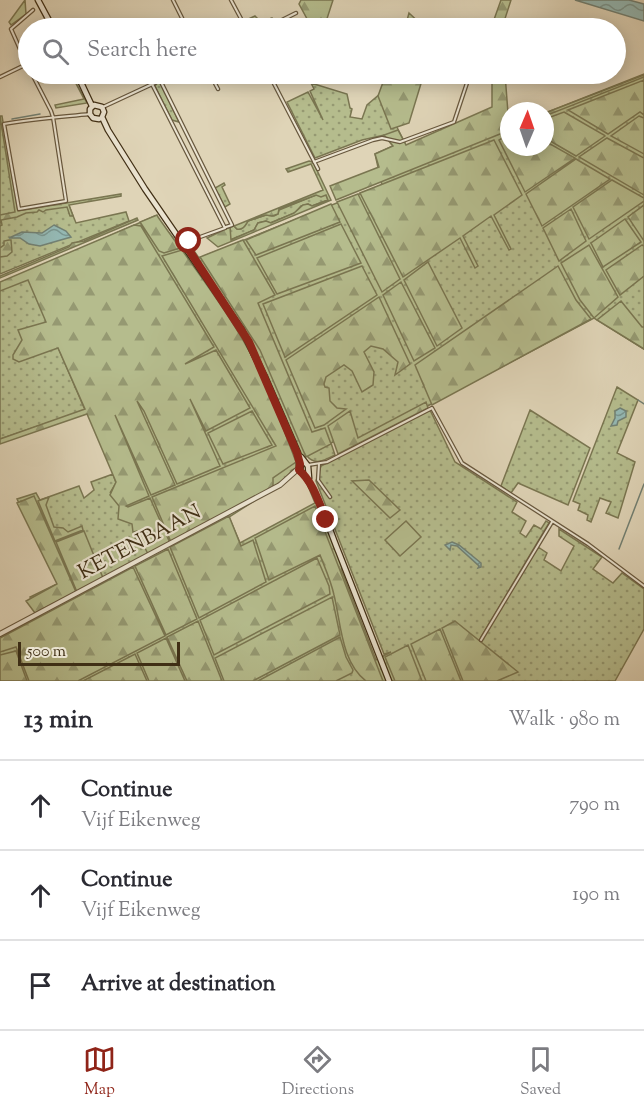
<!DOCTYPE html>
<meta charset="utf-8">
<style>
:root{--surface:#fff;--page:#f7f7f7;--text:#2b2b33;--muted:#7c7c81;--line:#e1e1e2;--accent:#8f2418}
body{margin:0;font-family:"Sorts Mill Goudy",serif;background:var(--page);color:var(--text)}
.compass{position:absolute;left:500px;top:102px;width:54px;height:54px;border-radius:50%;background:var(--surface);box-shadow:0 3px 15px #0003;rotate:2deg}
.scale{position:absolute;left:18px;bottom:15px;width:162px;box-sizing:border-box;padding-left:6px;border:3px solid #402f15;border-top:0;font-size:16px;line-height:21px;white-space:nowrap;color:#402f15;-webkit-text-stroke:4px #eae3d0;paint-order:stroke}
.stop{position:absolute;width:18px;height:18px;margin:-14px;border:4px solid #8f2418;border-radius:50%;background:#fff}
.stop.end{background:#8f2418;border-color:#fff;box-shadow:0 2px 6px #0008}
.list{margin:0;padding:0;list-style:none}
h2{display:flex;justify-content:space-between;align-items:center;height:78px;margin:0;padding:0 24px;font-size:26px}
h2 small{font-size:20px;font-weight:400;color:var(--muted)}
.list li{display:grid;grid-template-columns:39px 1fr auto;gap:18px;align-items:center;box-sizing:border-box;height:90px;padding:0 24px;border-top:2px solid var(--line)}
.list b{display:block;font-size:22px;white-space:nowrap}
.list p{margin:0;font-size:20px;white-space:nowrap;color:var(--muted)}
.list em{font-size:20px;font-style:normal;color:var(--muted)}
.icon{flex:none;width:33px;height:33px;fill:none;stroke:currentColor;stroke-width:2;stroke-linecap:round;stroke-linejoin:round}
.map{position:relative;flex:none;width:644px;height:681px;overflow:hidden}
.search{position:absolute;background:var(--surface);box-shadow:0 3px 15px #0003;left:18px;right:18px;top:18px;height:66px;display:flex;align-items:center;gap:15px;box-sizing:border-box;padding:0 21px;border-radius:33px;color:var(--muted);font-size:22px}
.sheet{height:348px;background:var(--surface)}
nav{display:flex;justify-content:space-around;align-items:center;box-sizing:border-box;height:84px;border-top:2px solid var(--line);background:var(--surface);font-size:16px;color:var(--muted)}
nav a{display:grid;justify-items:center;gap:3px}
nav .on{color:var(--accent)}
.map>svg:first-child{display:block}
.grass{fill:url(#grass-dots);stroke:#7a7651;stroke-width:1.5}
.forest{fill:url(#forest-firs);stroke:#7a7651;stroke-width:1.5}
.pitch{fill:#b5bc8d;stroke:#7a7651;stroke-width:1.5}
.water{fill:url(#water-waves);stroke:#728174;stroke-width:1.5}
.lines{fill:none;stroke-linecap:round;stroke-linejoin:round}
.stream{stroke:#728174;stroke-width:1.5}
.minor-casing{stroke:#68583e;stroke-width:4.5}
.tertiary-casing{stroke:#68583e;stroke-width:6}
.secondary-casing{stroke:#402f15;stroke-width:7}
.minor{stroke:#eae3d0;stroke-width:2}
.tertiary{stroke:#eae3d0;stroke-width:4}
.secondary{stroke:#eae3d0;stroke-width:4.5}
.route{stroke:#8f2418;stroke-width:8}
.labels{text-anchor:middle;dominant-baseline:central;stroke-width:4.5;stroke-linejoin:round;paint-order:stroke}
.street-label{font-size:21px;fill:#402f15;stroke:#eae3d0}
</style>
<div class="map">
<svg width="644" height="681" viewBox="0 0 644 681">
<defs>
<pattern id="grass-dots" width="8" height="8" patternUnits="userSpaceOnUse" patternTransform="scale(1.5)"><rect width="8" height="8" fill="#b5bc8d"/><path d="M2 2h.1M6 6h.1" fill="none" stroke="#959972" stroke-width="1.8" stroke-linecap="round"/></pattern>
<pattern id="forest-firs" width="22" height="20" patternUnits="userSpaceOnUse" patternTransform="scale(1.5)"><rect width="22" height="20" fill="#b5bc8d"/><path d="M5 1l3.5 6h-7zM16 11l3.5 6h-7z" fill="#959972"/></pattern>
<pattern id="water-waves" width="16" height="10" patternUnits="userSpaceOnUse" patternTransform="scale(1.5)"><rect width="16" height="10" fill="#94b8b3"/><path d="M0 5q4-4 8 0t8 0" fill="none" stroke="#7a9690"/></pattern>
</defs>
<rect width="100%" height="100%" fill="#dfd4b7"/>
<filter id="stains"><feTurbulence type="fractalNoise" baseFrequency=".00333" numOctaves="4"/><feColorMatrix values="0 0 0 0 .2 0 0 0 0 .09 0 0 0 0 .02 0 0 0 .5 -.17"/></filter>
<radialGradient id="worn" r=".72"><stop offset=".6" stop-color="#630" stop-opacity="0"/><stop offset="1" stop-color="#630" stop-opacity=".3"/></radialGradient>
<path class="grass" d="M255 16 261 22 272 18 274 21 260 28H250L246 20Z
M644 74V349L594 318 339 453 335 442H333L331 443 335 455C325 460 315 466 307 456L295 459 296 467 299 461 298 467 292 470 284 482 229 517 240 543 315 503 305 479 311 489 343 568 341 569 376 660 391 652 384 654 316 481 321 466 430 410 455 462 517 502 512 512 526 521 520 533 526 537 534 525 541 529 546 521 549 523 481 637 483 638 538 547 547 553 544 560 561 571 574 546 559 536V529L602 557 593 569 613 583 622 573 644 589V629L615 681H0V637L42 615 30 597 59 583 17 499 36 493 40 500 79 486 84 498 94 490 91 482 113 474 116 483 110 493 119 481 41 308 85 410 0 439V287L25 273 155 216 192 261 196 259 190 249V245L199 258 382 185 375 154 393 146 384 135 362 140 315 158 287 102 308 92 323 120 310 91 314 89 311 83 347 94 350 108 352 109 350 117 362 119 367 105 380 94 406 145 509 126V147H545V113Z
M157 83H160L179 122 172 120 155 86Z
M0 117 19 211 68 203 76 223 126 212 129 221 0 274Z
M224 183 225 185 222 187 230 204 225 207 215 188Z
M316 195H326L328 200 312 206 308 204 301 206 295 213 270 223 266 221 258 223 254 230 230 240V227L234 226 237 229C243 230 245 226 248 221L266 215 274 216 278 214 279 210Z
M617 387 638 400 617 453 635 462 618 518 606 513 611 502 600 498 591 522 587 520 588 515 578 510 580 504 573 501Z
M530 410 590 448 568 505 518 483 511 493 501 486Z"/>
<path class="forest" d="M25 0 26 14 11 25 9 22Z
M301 0H333L324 28H312L299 4Z
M501 0H511L502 28H491Z
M409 13 425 28H405Z
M71 74 87 103 56 108 55 105 84 99Z
M386 74H419L423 77 409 123 391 129 378 96Z
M492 74H505L509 126 504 127 505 132 336 200 330 186 379 167 375 154 393 146 384 135 398 130 406 145 492 107Z
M644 75V77L545 116V113Z
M644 80V115L640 112 608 134 568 110Z
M564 112 604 135 605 136 576 156 545 138V119Z
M0 116H2L18 211 121 194V196L69 205 73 216H70L67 207 46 210 43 212 39 210 37 212 26 213 17 217 1 220 2 225 0 226V215L15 212Z
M639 116 644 118V154L611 136Z
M509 134V147H545V141L575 158 525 192 499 140Z
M607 138 644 158V195L579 157Z
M494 140 522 195 494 215 511 249 509 250 491 216 463 236 478 266 475 268 460 238 403 277 360 193Z
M576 159 610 179 542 226 526 194Z
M309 161 313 162 331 200 218 247 207 238 230 227 231 240 254 230 258 223 266 221 271 223 294 213 303 205 308 204 312 206 328 200 326 195 321 197 316 195 279 209 278 214 272 216 266 215 248 221C245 226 243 230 237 229L234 226 323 190 311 164 288 172 286 169Z
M612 180 644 198V201L589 239 573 207Z
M358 194 400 279 382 292 337 202Z
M331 204 340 222 256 255 246 240Z
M644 205V241L628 217Z
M571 209 586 241 559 261 543 228Z
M157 215 158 217 180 248 164 253 159 251 140 222Z
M137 218 138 220 0 278V276L69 247 72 243 84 241Z
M625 219 641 242 603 267 591 243Z
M341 224 361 263 277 294 257 258Z
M134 225 141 226 214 347 185 364 216 350 250 408 206 431 190 399 220 466 177 484 144 411 137 401 175 485 151 495 115 415 149 496 126 506 128 507 150 498 170 543 148 554 142 542 135 538V534L138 533 137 531 133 532 132 524 118 519 119 506 110 495 116 482 87 414 0 444V439L85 409 58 348 19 362 13 359V355L22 340 18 330 46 322 28 280 0 291V282Z
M9 240H11L12 252 7 256 0 257V248L4 245V241Z
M243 240 275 295 258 303 312 432 325 428 331 444 306 457 260 350 200 257Z
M589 245 618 297 594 318 580 300 561 263Z
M642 245 644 246V276L620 295 606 270Z
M182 250C203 280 226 310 244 342 266 380 281 422 296 462L273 478V488L171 542 152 497 276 446 162 256Z
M428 262 462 328 437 346 404 280Z
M362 266 377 295 285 357 263 304Z
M558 266 576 300 591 319 432 405 415 365Z
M401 282 435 348 414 361 383 295Z
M379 297 410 364 395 375 398 362 383 349 371 346 364 352 374 372 373 385 362 392 352 371 344 365 326 377 324 384 325 387 329 388 330 401 337 408 346 409 324 425 315 428 286 360Z
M621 301 642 327H644V349L597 320Z
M426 402 428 408 338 454 328 426 350 411 358 438Z
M252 411 272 445 223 464 208 433Z
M369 480 400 510 390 518 352 481Z
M34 496 76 592 35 613 26 601 57 584 17 503Z
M49 497 46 505 54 527 63 528 68 532 82 526 83 530 55 541 38 501Z
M315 506 383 681H366C341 662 341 623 334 595 331 581 325 568 320 555L269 580 255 538Z
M229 516 241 546 253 540 266 582 199 618 170 547Z
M84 531 103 578 77 592 56 542Z
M168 549 197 619 166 635 135 566Z
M317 558 329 586 330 594 214 655 200 620Z
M133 567 165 636 78 681H29L16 647 0 652V638Z
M332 597 340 635 253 681H224L215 658Z
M198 621 222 681H187L167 637Z
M455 621 518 672 497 681H463L442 628Z
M440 629 461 681H426L411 644Z
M340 637 346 657 353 670 352 673 336 681H258Z
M166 638 185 681H149L137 653Z
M408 645 422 681H395L385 657Z
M16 651 27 681H0V655Z
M135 654 147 681H83Z"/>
<path class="pitch" d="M406 521 421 537 400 556 385 540Z"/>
<path class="water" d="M575 0H629L644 4V21Z
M54 225 66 231 71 237 40 246 29 244 20 238H9L22 232 42 233Z
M620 408 626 411V417L618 421 617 425 611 426 615 418V411Z
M452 542 459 545 481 563V567L478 568 479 566 457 546 451 545 450 550 445 545Z"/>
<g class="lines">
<path class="stream" d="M12 119 40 114
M638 400 644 404
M619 549 644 484"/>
<g class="minor-casing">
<path id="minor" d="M173 0 187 28
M231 0 246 28
M276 23 296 13
M167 28 183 20
M264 28 276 23 279 28
M28 67 11 29 33 10
M32 74 51 111 53 117 66 201 19 209 4 124C33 119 61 117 90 114
M210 74 218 89
M269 74 318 169
M0 77 27 64
M160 80 232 225 226 227
M152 84 225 228 189 241 185 244
M103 107 174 74
M314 162 373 140 382 138 400 142 454 122 470 74
M319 464 318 480 330 497
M308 465 327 462 432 408 462 463 588 544 644 586
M481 640 552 522"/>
</g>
<g class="tertiary-casing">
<path id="tertiary" d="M0 634 280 485 299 468"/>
</g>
<g class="secondary-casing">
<path id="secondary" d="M38 0 53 28
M77 74 92 106
M102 117 108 130 145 189 242 330 265 377 298 453 301 464 300 471C314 481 331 534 339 553 355 595 372 638 389 681
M99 119 93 118 90 114V109L94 105 102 107 104 112 102 117
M301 457 308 466 309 478"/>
</g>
<use href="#minor" class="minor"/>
<use href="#tertiary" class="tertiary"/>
<use href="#secondary" class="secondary"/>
</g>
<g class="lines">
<path class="route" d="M189 241 185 244 249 342 297 453 300 464 299 470C313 482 319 503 326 520"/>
</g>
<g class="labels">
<g class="street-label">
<text transform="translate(140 543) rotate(-28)">KETENBAAN</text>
</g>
</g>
<rect width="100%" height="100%" filter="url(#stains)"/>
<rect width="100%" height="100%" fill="url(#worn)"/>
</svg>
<svg class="compass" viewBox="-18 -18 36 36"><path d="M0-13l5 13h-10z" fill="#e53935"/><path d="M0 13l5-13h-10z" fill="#7c7c81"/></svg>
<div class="scale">500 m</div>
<div class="stop" style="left:189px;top:241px"></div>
<div class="stop end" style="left:326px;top:520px"></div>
<div class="search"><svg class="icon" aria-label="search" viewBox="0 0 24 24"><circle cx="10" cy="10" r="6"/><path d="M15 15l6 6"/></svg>Search here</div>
</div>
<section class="sheet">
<h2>13 min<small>Walk · 980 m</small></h2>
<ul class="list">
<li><svg class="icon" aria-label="ahead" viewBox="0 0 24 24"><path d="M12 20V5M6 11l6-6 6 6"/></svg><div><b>Continue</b><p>Vijf Eikenweg</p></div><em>790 m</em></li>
<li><svg class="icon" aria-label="ahead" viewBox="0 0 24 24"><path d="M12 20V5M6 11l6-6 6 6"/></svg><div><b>Continue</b><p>Vijf Eikenweg</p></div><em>190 m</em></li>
<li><svg class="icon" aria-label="arrive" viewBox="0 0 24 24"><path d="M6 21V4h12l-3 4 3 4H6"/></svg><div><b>Arrive at destination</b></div></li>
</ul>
</section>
<nav>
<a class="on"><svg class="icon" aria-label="map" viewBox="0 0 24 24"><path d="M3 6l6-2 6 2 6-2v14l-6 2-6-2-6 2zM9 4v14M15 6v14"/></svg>Map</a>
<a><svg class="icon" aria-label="directions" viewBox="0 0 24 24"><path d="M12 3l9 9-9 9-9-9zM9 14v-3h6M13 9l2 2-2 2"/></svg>Directions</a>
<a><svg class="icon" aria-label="saved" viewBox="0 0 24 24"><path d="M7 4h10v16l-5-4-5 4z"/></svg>Saved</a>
</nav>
